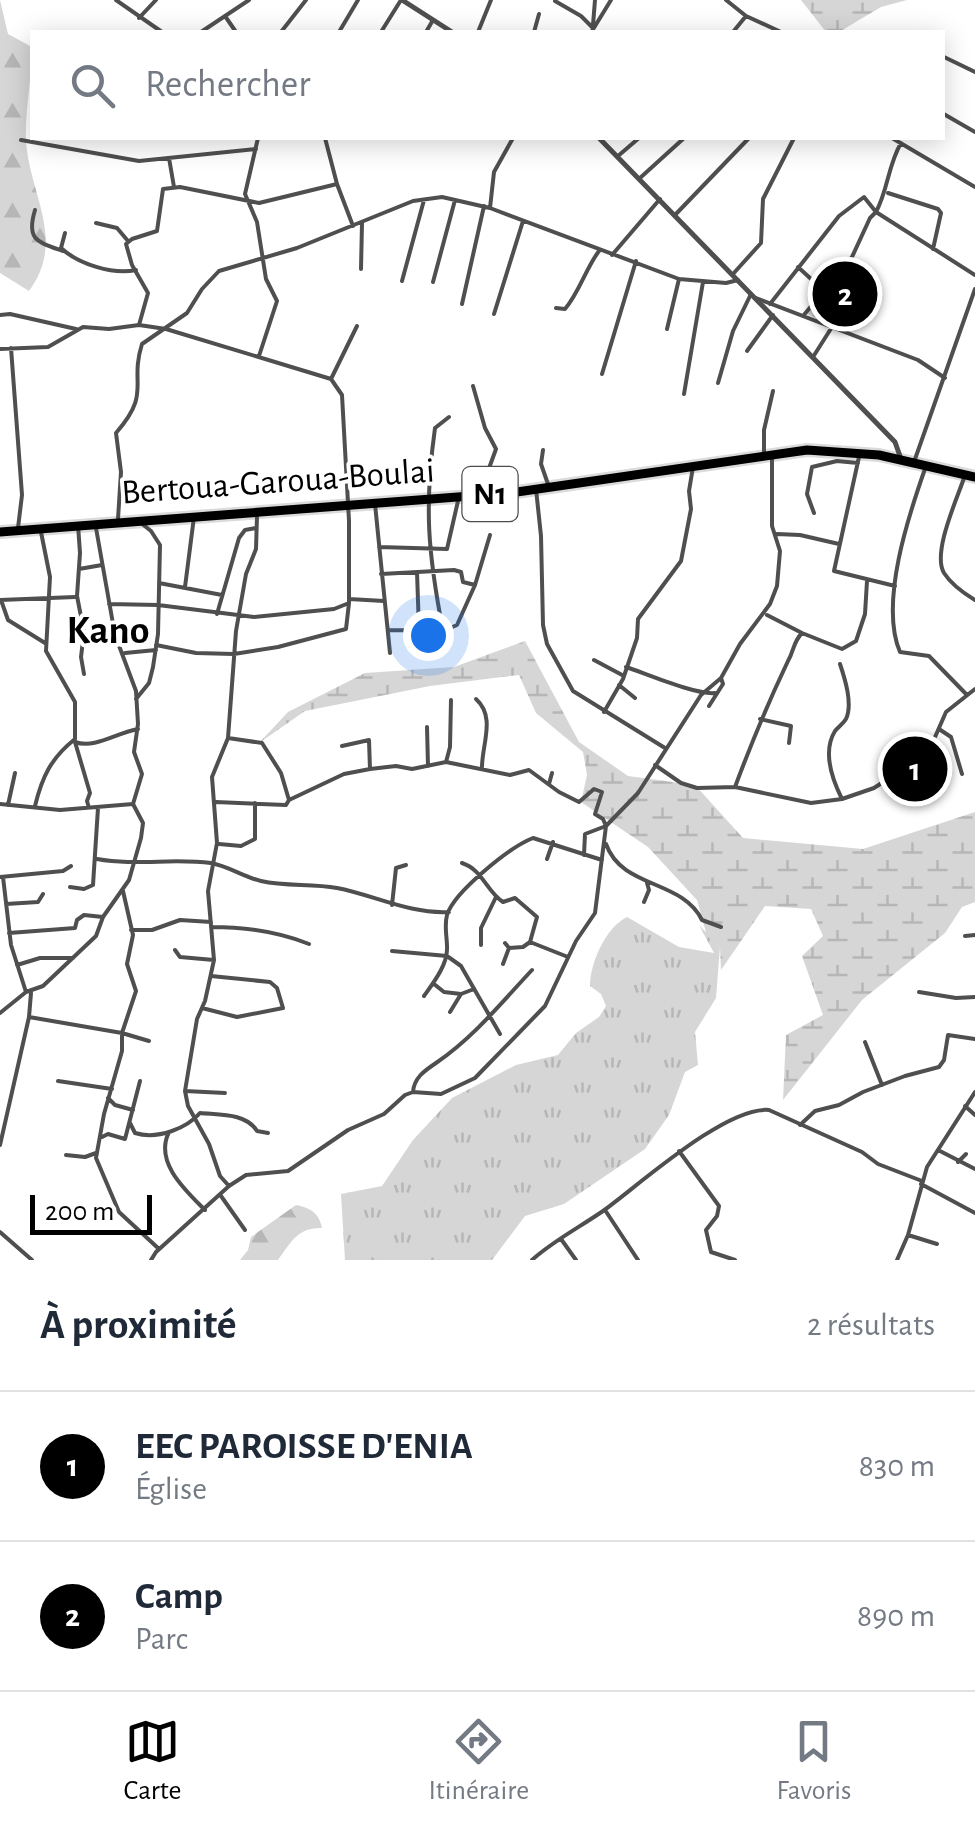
<!DOCTYPE html>
<html lang="fr">
<meta charset="utf-8">
<style>
:root{--surface:#fff;--page:#f6f6f7;--text:#1f2937;--muted:#747a83;--line:#e0e1e3;--accent:#000}
body{margin:0;font-family:"Alegreya Sans",sans-serif;background:var(--page);color:var(--text)}
.scale{position:absolute;left:30px;bottom:25px;width:122px;box-sizing:border-box;padding-left:10px;border:5px solid #000;border-top:0;font-size:28px;line-height:35px;white-space:nowrap;color:#000;-webkit-text-stroke:8px #fff;paint-order:stroke}
.you{position:absolute;left:428px;top:635px;width:35px;height:35px;margin:-25px;border:8px solid #fff;border-radius:50%;background:#1a73e8;box-shadow:0 0 0 15px #1a73e833}
.badge{display:grid;place-items:center;width:65px;height:65px;border-radius:50%;background:var(--accent);color:#fff;font-size:32px;font-weight:700}
.pin{position:absolute;translate:-50% -50%;border:5px solid #fff;box-shadow:0 2px 10px #0006}
.list{margin:0;padding:0;list-style:none}
h2{display:flex;justify-content:space-between;align-items:center;height:130px;margin:0;padding:0 40px;font-size:42px}
h2 small{font-size:32px;font-weight:400;color:var(--muted)}
.list li{display:grid;grid-template-columns:65px 1fr auto;gap:30px;align-items:center;box-sizing:border-box;height:150px;padding:0 40px;border-top:2px solid var(--line)}
.list b{display:block;font-size:38px;white-space:nowrap}
.list p{margin:0;font-size:32px;white-space:nowrap;color:var(--muted)}
.list em{font-size:32px;font-style:normal;color:var(--muted)}
.icon{flex:none;width:55px;height:55px;fill:none;stroke:currentColor;stroke-width:2;stroke-linecap:round;stroke-linejoin:round}
.map{position:relative;flex:none;width:975px;height:1260px;overflow:hidden}
.search{position:absolute;background:var(--surface);box-shadow:0 5px 25px #0003;left:30px;right:30px;top:30px;height:110px;display:flex;align-items:center;gap:25px;box-sizing:border-box;padding:0 35px;border-radius:0px;color:var(--muted);font-size:38px}
.sheet{height:430px;background:var(--surface)}
nav{display:flex;justify-content:space-around;align-items:center;box-sizing:border-box;height:140px;border-top:2px solid var(--line);background:var(--surface);font-size:28px;color:var(--muted)}
nav a{display:grid;justify-items:center;gap:5px}
nav .on{color:var(--accent)}
.map>svg:first-child{display:block}
.grass{fill:url(#grass-tufts)}
.forest{fill:url(#forest-firs)}
.wetland{fill:url(#wetland-marsh)}
.park{fill:url(#park-dots)}
.lines{fill:none;stroke-linecap:round;stroke-linejoin:round}
.trunk-casing{stroke:#dbdbdb;stroke-width:14}
.minor{stroke:#4f4f4f;stroke-width:4}
.tertiary{stroke:#4f4f4f;stroke-width:5}
.trunk{stroke:#000;stroke-width:9}
.labels{text-anchor:middle;dominant-baseline:central;stroke-width:8;stroke-linejoin:round;paint-order:stroke}
.shield{fill:#fff;stroke:#4c4c4c;stroke-width:2.5}
.shield-label{font-size:32px;font-weight:bold;fill:#000}
.street-label{font-size:35px;fill:#000;stroke:#fff}
.quarter-label{font-size:40px;font-weight:bold;fill:#000;stroke:#fff}
</style>
<div class="map">
<svg width="975" height="1260" viewBox="0 0 975 1260">
<defs>
<pattern id="grass-tufts" width="24" height="20" patternUnits="userSpaceOnUse" patternTransform="scale(2.5)"><rect width="24" height="20" fill="#d6d6d6"/><path d="M3 7l-1-3M5 7V3M7 7l1-3M15 17l-1-3M17 17v-4M19 17l1-3" fill="none" stroke="#b6b6b6"/></pattern>
<pattern id="forest-firs" width="22" height="20" patternUnits="userSpaceOnUse" patternTransform="scale(2.5)"><rect width="22" height="20" fill="#d6d6d6"/><path d="M5 1l3.5 6h-7zM16 11l3.5 6h-7z" fill="#b6b6b6"/></pattern>
<pattern id="wetland-marsh" width="20" height="14" patternUnits="userSpaceOnUse" patternTransform="scale(2.5)"><rect width="20" height="14" fill="#d6d6d6"/><path d="M1 5h8M5 5V1M11 12h8M15 12V8" fill="none" stroke="#b6b6b6"/></pattern>
<pattern id="park-dots" width="8" height="8" patternUnits="userSpaceOnUse" patternTransform="scale(2.5)"><rect width="8" height="8" fill="#d6d6d6"/><path d="M2 2h.1M6 6h.1" fill="none" stroke="#b6b6b6" stroke-width="1.8" stroke-linecap="round"/></pattern>
</defs>
<rect width="100%" height="100%" fill="#fff"/>
<path class="grass" d="M627 917 679 947 714 953 699 925 720 947 716 998 695 1032 698 1065 685 1072 669 1115 645 1149 564 1204 525 1216 492 1260H345L341 1194 382 1186 413 1140 452 1098 516 1065 558 1055 576 1033 599 1017 606 1006 601 994 590 986C590 963 606 927 627 917Z"/>
<path class="forest" d="M0 0 8 34 32 47C32 79 25 108 26 140 29 195 67 239 29 291L0 273Z
M296 1205C311 1208 319 1213 322 1228 298 1227 291 1242 278 1260H240L248 1250 251 1237Z"/>
<path class="wetland" d="M801 0H907L881 7 839 32H826Z
M525 641 579 742 628 776 695 785 743 838 863 849 975 812V902L962 907 945 933 862 1000 783 1100 786 1035 823 1015 802 956 823 936 811 909 765 906 721 970 720 947 707 936 697 900 648 847 581 802 587 775 583 752 536 713 519 675 430 686 305 711 259 743 288 712 365 673 454 667Z"/>
<path class="park" d="M850 259 877 276 874 287 844 330 807 314Z"/>
<g class="lines">
<g class="trunk-casing">
<path id="trunk" d="M0 532 510 493 807 450 879 455 975 477"/>
</g>
<path class="minor" d="M116 0 162 32
M726 0 746 16 781 32
M555 1 581 16 593 28
M225 16 236 32
M139 18 156 0
M593 25 595 0
M592 31 611 0
M201 32 249 0
M281 32 306 0
M339 32 358 0
M381 32 401 0
M426 32 433 20
M478 32 491 0
M534 32 539 14
M733 32 746 16
M942 56 975 72
M942 113 975 132
M258 138 245 194 257 222 266 279 277 301 259 356
M325 138 337 184 353 226
M892 138 975 187
M21 140 139 161 256 149
M618 156 639 138
M169 158 174 187
M640 178 683 139
M888 193 938 209 941 213 933 249
M490 208 494 172 513 138
M35 210C26 240 37 242 63 251
M675 215 749 138
M96 223 117 228 128 241
M65 233 61 248C78 264 113 275 136 270
M612 255 660 199
M798 267 823 290
M361 269 362 223
M733 274 761 243 763 199 794 138
M402 281 424 200
M433 282 455 200
M756 298 918 360 945 378
M462 304 484 206
M770 304 839 216 864 197 876 212C888 190 888 165 901 143
M556 308 565 309C579 293 586 268 599 251
M494 314 523 221
M0 315 10 314 76 329
M803 316 852 257 870 218 876 212 975 275
M139 325 148 293 132 265 126 244 132 239 157 231 163 189 180 187 259 203 337 184
M667 329 679 279
M843 331 878 281
M11 348 22 495 18 528
M0 349 48 347 83 327 109 329 139 325 166 329 331 379 342 395 349 521V603L346 629 278 647 234 654 196 653 156 645
M747 351 773 315
M813 357 832 327
M602 374 636 261
M331 379 357 326
M718 383 733 331 751 294
M473 386 485 428 496 449 484 482 477 492
M684 394 703 282
M543 450 541 464 549 487
M764 454V430L773 391
M859 457 834 571 895 586
M914 462 975 289
M926 466C909 514 879 603 900 652L929 656 967 695
M964 478C957 499 932 553 944 573 951 584 965 594 975 600
M536 489 541 536 543 625 547 644 573 691 665 748
M375 504 390 653
M814 513 807 494 812 467 837 461 858 463
M118 519 121 472 116 433C152 392 129 385 142 344L187 313 202 289 219 271 297 248 413 201 442 197 490 208 679 279 726 283 738 280
M78 525 80 553 77 596 84 632 81 657 84 674
M777 534 800 535 839 544
M379 547 447 549 458 501
M79 569 102 565
M417 572 419 630
M381 574 454 570 461 572 463 582 475 585
M159 583 222 595
M185 587 194 517
M349 599 384 601
M0 600 75 597
M1 600 8 620 45 643
M109 604 158 605 254 617 334 609 349 603
M217 614 239 538 245 530 256 528
M388 630 443 631 457 625 475 585 490 535
M443 631C428 553 424 507 435 428L449 417
M802 633 842 649 856 641 865 614 867 581
M125 653 156 650
M594 660 624 676
M840 664C845 679 853 704 846 719 843 724 838 727 835 731 822 752 832 779 842 799
M626 667C647 674 696 695 715 693
M619 685 635 698
M136 699 149 683 153 667 158 634 160 545 151 531 141 523
M476 699C496 717 482 744 482 767
M709 706 723 684 721 678
M604 712 623 679 637 638 638 619 681 561 691 509 689 491 693 467
M760 719 791 726 789 743
M427 727 428 766
M939 729 951 737 962 774
M446 762 450 747 451 700
M655 765 681 783 697 788 735 787 811 803 842 799 874 788 928 753 946 712 975 689
M370 769 396 766 412 769 446 762 510 775 529 770 559 792 579 802 594 789 602 792 595 814 603 819 606 826 585 834 584 855
M549 784 552 773
M735 787C751 744 768 703 788 661 794 651 793 642 802 633L767 615
M289 800 344 774 370 769 369 740 342 746
M216 802 286 805 289 800 281 773 262 743 228 738
M0 804 60 810 133 804
M8 805 15 773
M35 806C42 777 51 758 75 739V702L46 651 50 577 41 532
M89 808 87 801 90 793 75 742C95 749 116 733 138 729
M219 844 241 846 255 839V803
M606 844C622 889 682 879 702 920L721 927
M97 859C136 866 172 858 211 863 228 866 244 877 261 881 287 887 311 883 337 888 374 895 409 914 449 912
M547 859 553 842
M462 863C483 870 486 891 503 902L515 898 537 917 530 942
M0 877 63 871 71 866
M3 877 11 945 26 992
M70 887 84 889 93 885 98 808
M123 891 133 935 127 964 136 991 122 1033V1051L104 1114 96 1158 119 1212 159 1249
M644 902 649 890 647 883
M6 904 38 902 43 894
M392 905 396 868 406 865
M211 927C244 927 279 932 309 944
M131 930H152L180 920 211 922
M9 933 75 928 77 920 84 915 103 917
M965 936 975 935
M505 943 509 948 523 947 530 942 568 957
M481 945V928L496 897
M175 950 180 957 214 960
M392 951 447 956 461 966 500 1034
M503 964 509 948
M17 965 40 958H73
M434 984 444 992 461 994
M919 992 956 998 975 997
M424 996C434 982 448 964 447 947 447 936 444 926 447 915 454 892 510 847 533 838L602 860
M202 1008 237 1017 283 1008 277 988 270 982 211 976
M450 1012 461 994 474 989
M0 1013 26 992 43 986 96 936 103 917 129 880 141 838 143 823 133 804 142 774 134 752 138 724 136 691 115 635 96 528
M29 1017 122 1033 149 1041
M865 1042 882 1085
M58 1081 112 1089
M185 1091 225 1093
M413 1092C414 1078 424 1071 436 1063 474 1037 501 1003 532 970
M108 1098 115 1105 133 1110
M965 1106 975 1115
M130 1123 135 1133C158 1140 187 1128 200 1113 220 1115 246 1113 257 1131L268 1133
M800 1125 815 1111 839 1105 863 1092 905 1076 939 1067 944 1060 948 1035 975 1039
M169 1132C154 1162 185 1190 205 1210
M102 1137 108 1134 125 1139 140 1081
M0 1145 29 1017 31 993
M938 1150 975 1169
M679 1151 719 1206 717 1216 706 1230 711 1252 735 1260
M66 1155 85 1157 96 1153
M958 1162 966 1154
M921 1184 975 1213
M229 1186 220 1176 209 1144 188 1106 185 1091 197 1019 205 1001 214 960 208 891 217 843 212 777 228 738 236 631 246 574 256 549 257 516
M221 1196 245 1230
M605 1210 638 1260
M0 1232 32 1260
M908 1235 937 1244
M561 1239 576 1260
M151 1260 156 1252 229 1186 246 1175 288 1171 348 1130 384 1114 405 1095 413 1092 441 1094 475 1078 545 1006 576 941 595 913 606 826 638 793 701 695 721 678 740 644 770 604 777 586 780 551 772 526V458
M532 1260C553 1241 580 1227 603 1211 639 1185 726 1106 769 1110L862 1152 878 1164 922 1181
M897 1260 908 1235 927 1167 975 1092"/>
<path class="tertiary" d="M402 0 452 32
M599 138 895 442 901 459"/>
<use href="#trunk" class="trunk"/>
</g>
<g class="labels">
<rect class="shield" x="462.5" y="467" width="55" height="54" rx="8"/>
<g class="shield-label">
<text x="490" y="494">N1</text>
</g>
<g class="street-label">
<text transform="translate(278 482) rotate(-4)">Bertoua-Garoua-Boulai</text>
</g>
<g class="quarter-label">
<text x="108" y="631">Kano</text>
</g>
</g>
</svg>
<div class="scale">200 m</div>
<div class="you"></div>
<div class="pin badge" style="left:915px;top:769px">1</div>
<div class="pin badge" style="left:845px;top:294px">2</div>
<div class="search"><svg class="icon" aria-label="search" viewBox="0 0 24 24"><circle cx="10" cy="10" r="6"/><path d="M15 15l6 6"/></svg>Rechercher</div>
</div>
<section class="sheet">
<h2>À proximité<small>2 résultats</small></h2>
<ul class="list">
<li><span class="badge">1</span><div><b>EEC PAROISSE D'ENIA</b><p>Église</p></div><em>830 m</em></li>
<li><span class="badge">2</span><div><b>Camp</b><p>Parc</p></div><em>890 m</em></li>
</ul>
</section>
<nav>
<a class="on"><svg class="icon" aria-label="map" viewBox="0 0 24 24"><path d="M3 6l6-2 6 2 6-2v14l-6 2-6-2-6 2zM9 4v14M15 6v14"/></svg>Carte</a>
<a><svg class="icon" aria-label="directions" viewBox="0 0 24 24"><path d="M12 3l9 9-9 9-9-9zM9 14v-3h6M13 9l2 2-2 2"/></svg>Itinéraire</a>
<a><svg class="icon" aria-label="saved" viewBox="0 0 24 24"><path d="M7 4h10v16l-5-4-5 4z"/></svg>Favoris</a>
</nav>
